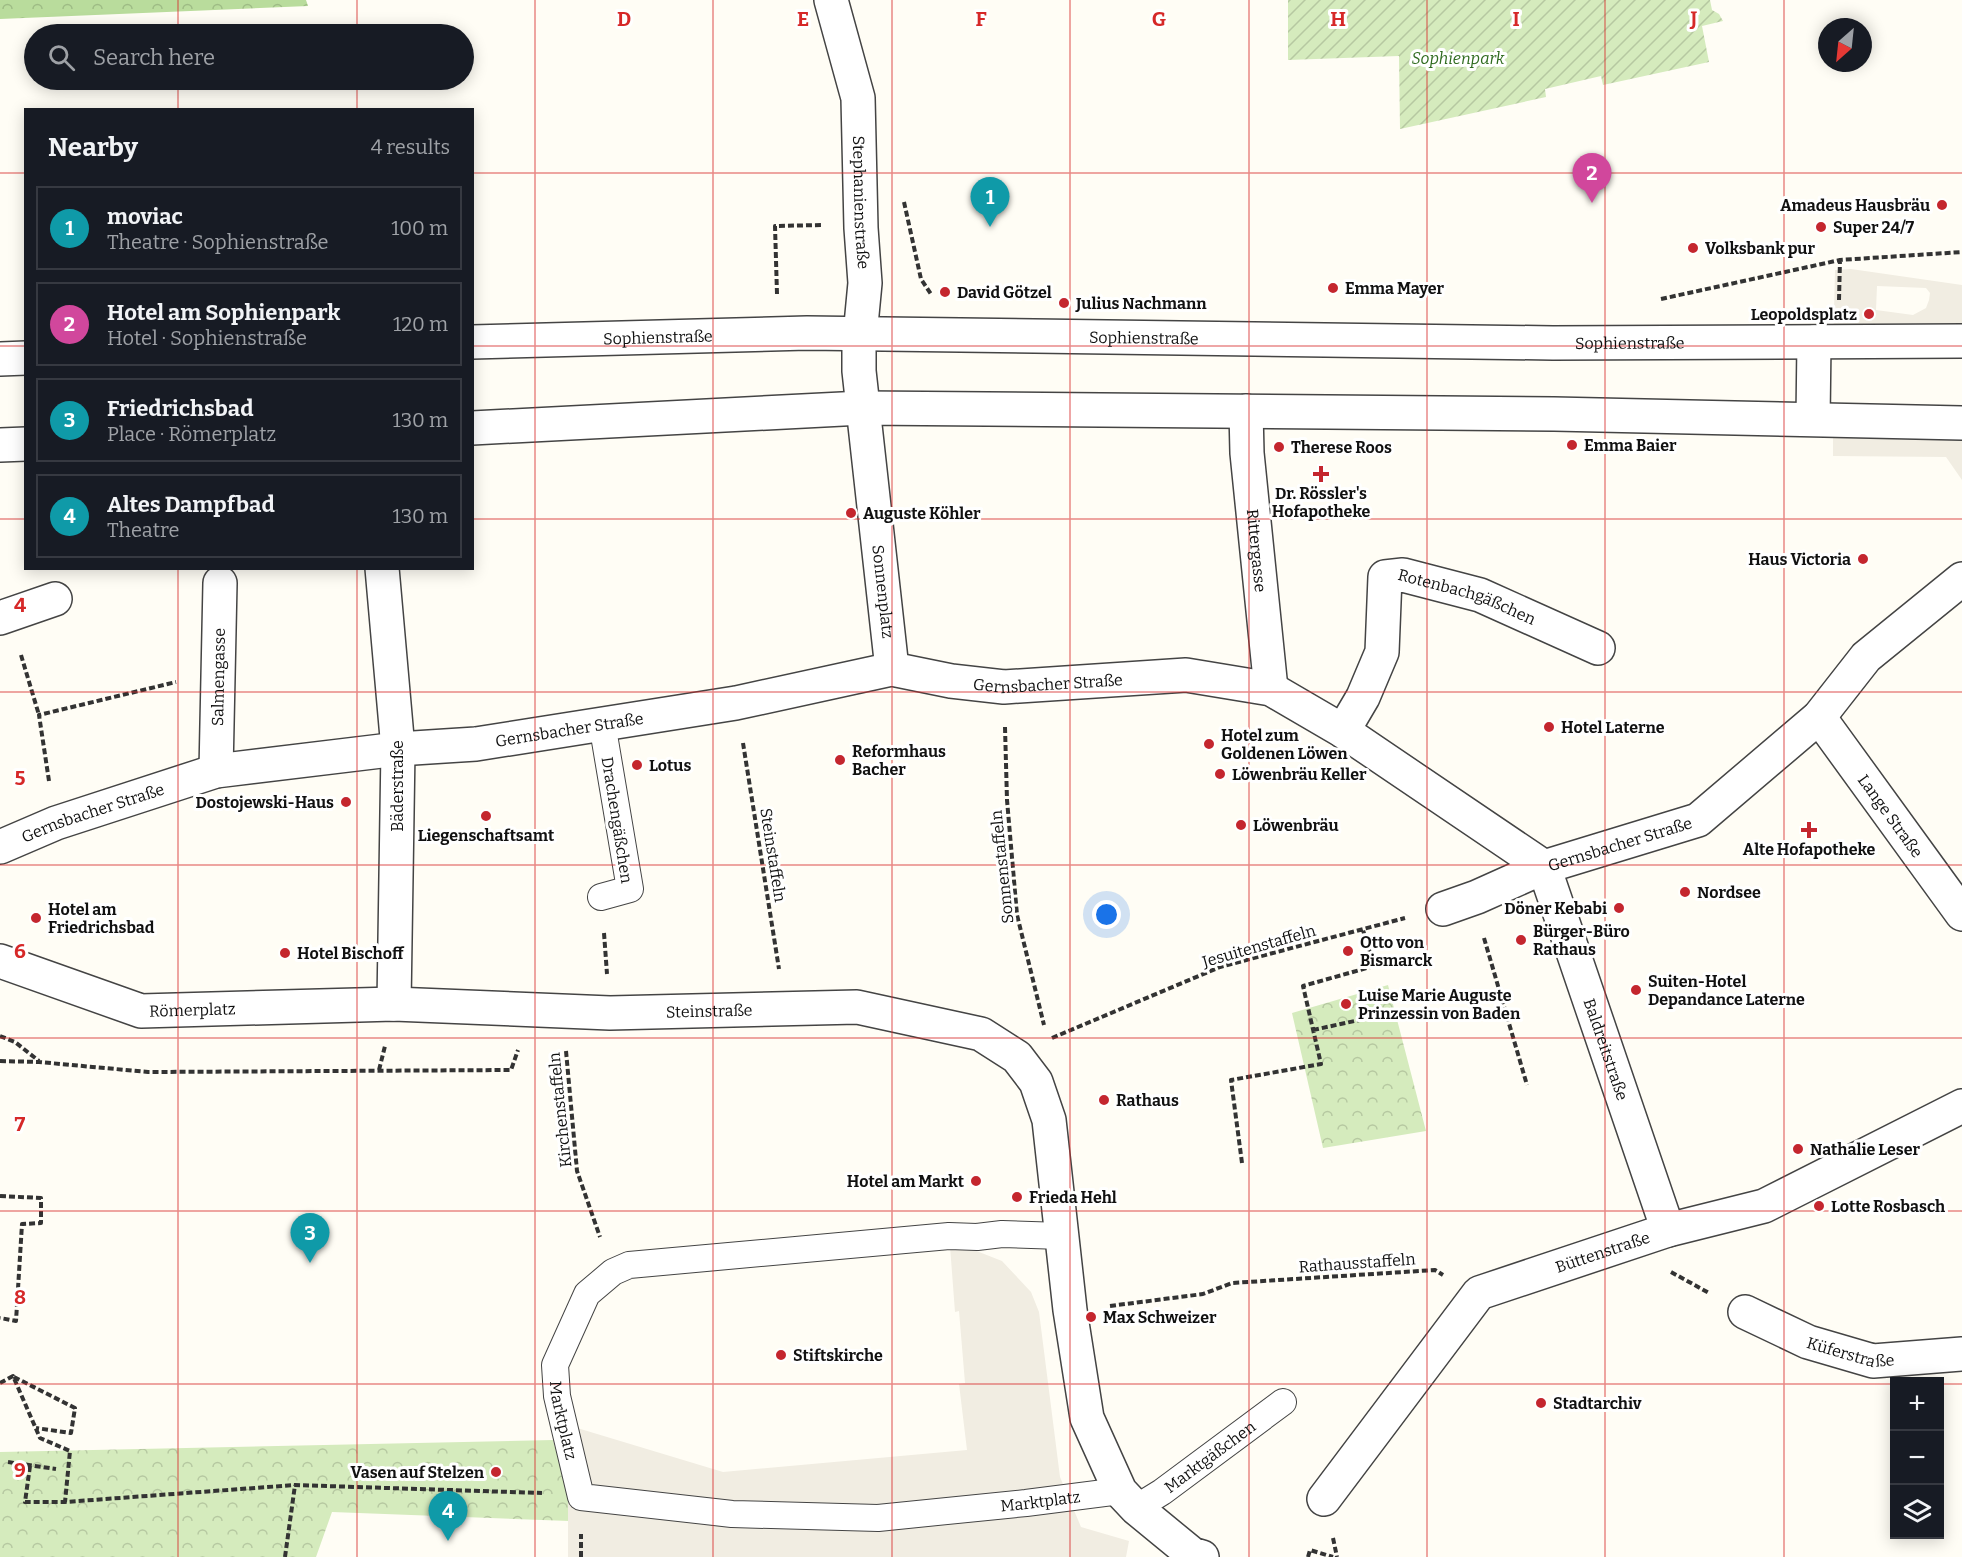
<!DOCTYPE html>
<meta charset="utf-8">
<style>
:root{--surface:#171b24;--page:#242831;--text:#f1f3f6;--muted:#9ea1a6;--line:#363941;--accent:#0b8043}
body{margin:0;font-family:Bitter,serif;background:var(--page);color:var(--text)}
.controls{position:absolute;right:18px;bottom:18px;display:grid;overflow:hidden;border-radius:0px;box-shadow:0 3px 15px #0003}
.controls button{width:54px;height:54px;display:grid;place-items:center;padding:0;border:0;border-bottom:2px solid var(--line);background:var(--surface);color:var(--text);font:30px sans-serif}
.compass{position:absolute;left:1818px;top:18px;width:54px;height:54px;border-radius:50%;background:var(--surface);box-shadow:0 3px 15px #0003;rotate:207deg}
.you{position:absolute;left:1107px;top:915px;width:21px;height:21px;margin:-15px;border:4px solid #fff;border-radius:50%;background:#1a73e8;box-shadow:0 0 0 9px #1a73e833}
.badge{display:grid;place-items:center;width:39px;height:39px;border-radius:50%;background:var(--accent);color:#fff;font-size:20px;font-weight:700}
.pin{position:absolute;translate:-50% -50px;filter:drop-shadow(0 2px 3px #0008)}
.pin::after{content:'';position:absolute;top:32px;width:21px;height:18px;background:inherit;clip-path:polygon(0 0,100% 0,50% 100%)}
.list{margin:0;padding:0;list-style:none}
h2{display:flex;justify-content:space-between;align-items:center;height:78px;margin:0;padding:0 24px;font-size:26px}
h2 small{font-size:20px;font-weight:400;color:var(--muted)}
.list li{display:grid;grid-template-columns:39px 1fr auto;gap:18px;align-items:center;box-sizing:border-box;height:84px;margin:0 12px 12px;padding:0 12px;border:2px solid var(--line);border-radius:0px}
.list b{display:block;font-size:22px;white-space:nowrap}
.list p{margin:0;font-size:20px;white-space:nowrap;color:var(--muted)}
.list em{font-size:20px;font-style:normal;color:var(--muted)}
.icon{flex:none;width:33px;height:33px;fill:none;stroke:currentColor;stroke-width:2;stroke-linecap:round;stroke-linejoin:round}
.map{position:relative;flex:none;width:1962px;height:1557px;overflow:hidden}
.search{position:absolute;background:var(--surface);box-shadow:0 3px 15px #0003;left:24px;top:24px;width:450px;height:66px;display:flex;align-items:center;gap:15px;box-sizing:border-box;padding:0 21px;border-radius:33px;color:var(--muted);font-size:22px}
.panel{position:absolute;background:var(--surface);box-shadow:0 3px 15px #0003;left:24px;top:108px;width:450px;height:462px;border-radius:0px}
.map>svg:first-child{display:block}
.forest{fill:url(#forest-crowns)}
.park{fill:url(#park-crowns)}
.garden{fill:url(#garden-furrows)}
.plaza{fill:#f1ede2;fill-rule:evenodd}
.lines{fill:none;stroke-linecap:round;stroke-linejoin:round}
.lane-casing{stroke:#444;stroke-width:28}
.street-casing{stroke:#444;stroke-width:36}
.path{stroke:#333;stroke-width:4;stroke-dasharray:6 3;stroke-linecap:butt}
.lane{stroke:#fff;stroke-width:26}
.street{stroke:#fff;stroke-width:33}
.grid{fill:none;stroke:#d62828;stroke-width:1.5;stroke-opacity:0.55}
.poi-dot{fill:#c4262e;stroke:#fff;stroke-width:2}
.labels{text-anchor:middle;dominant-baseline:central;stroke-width:6;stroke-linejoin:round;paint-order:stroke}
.park-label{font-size:16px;font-style:italic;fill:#2f6b1f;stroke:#fff}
.street-label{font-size:16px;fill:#111;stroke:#fff}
.poi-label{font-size:16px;font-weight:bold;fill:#111;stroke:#fff;text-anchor:start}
.grid-label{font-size:20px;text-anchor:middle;font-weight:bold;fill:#d62828;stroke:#fff;stroke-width:6;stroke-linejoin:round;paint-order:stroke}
</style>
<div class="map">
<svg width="1962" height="1557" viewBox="0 0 1962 1557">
<defs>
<pattern id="forest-crowns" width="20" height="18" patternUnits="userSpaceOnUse" patternTransform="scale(1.5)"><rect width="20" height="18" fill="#b9dc9c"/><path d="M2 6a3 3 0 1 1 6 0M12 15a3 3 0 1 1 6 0" fill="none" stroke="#9ebc85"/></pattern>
<pattern id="park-crowns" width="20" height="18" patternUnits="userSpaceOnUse" patternTransform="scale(1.5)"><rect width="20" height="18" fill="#d5ebbd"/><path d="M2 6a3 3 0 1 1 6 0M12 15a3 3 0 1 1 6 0" fill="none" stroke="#b6c8a1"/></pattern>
<pattern id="garden-furrows" width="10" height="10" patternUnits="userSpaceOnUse" patternTransform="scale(1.5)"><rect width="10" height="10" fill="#d5ebbd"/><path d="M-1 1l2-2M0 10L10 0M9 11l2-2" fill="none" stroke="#b6c8a1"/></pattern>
</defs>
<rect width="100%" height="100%" fill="#fffdf5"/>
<path class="forest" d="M0 0H306L308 6 0 19Z"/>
<path class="park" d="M1388 985 1426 1131 1323 1148 1292 1013Z
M553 1440 568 1494 569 1521 332 1512 316 1557H0V1452Z"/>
<path class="garden" d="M1288 0H1710L1712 10 1719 14 1723 21 1702 26 1709 62 1603 85 1601 76 1545 89 1546 97 1400 129 1399 56 1288 60Z"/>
<path class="plaza" d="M1851 269 1962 285V357L1833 354 1835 270ZM1877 286 1926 288 1930 293 1929 300 1926 308 1913 315 1876 310Z
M1962 407V480L1946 457 1833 456V408Z
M950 1246 974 1250 1002 1261 1031 1292 1039 1312 1060 1477 1081 1527 1129 1541 1126 1557H568V1494L553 1440 564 1424 723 1472 967 1450 959 1384 965 1383 959 1311 955 1312Z"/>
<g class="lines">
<g class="lane-casing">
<g id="lane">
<path d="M601 897 630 889 602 723"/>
<path id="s1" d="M1062 1236 1002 1234 977 1237 949 1236 629 1265 613 1272 587 1294 555 1365 557 1396 581 1497 732 1514 878 1518 1026 1503 1120 1491"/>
<path id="s2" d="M1136 1508 1162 1492 1283 1402"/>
</g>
</g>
<g class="street-casing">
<g id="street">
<path id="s3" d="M831 0 858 98 861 228 865 283 859 346V371L892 669"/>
<path id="s4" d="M472 342 807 333 1553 343 1962 341"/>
<path d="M0 359 26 358"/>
<path id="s5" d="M1246 411 1247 453 1271 689"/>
<path d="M1813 419 1814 342"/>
<path d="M472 428 862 408 1554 414 1962 423"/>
<path d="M0 445 26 444"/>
<path d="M382 568 398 749 394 1004"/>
<path d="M0 618 55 599"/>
<path id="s6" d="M1819 717 1962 914"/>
<path id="s7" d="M1343 731 1363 697 1382 652 1385 577 1403 575 1480 595 1598 648"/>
<path id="s8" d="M216 771 220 583"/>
<path id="s9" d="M0 847 56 823 216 771 398 749 476 744 736 703 892 669 951 681 1004 687 1186 675 1271 689 1343 731 1544 867 1698 820 1819 717 1866 657 1962 579"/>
<path id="s10" d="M1443 909 1477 897 1544 867 1668 1230"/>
<path id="s11" d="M0 961 141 1011 394 1004 610 1013 857 1007 981 1034 1017 1057 1036 1082 1049 1120 1070 1310 1087 1418 1120 1491 1136 1508 1192 1554 1202 1557"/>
<path id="s12" d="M1745 1312 1808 1342 1873 1361 1962 1354"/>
<path id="s13" d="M1324 1499 1479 1293 1668 1230 1764 1206 1962 1106"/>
</g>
</g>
<path class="path" d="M904 202 921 279 931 294
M777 294 775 226 821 225
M1661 299 1840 260 1962 252
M1839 300 1840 260
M21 655 39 715
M1005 727 1007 800 1017 915 1044 1025
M743 743 779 969
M49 781 39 715 176 682
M604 933 607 974
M1484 938 1527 1085
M1313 1030 1373 1017
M0 1036 15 1042 39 1061
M1052 1038 1220 967 1405 918
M566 1051 577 1171 600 1237
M0 1061 39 1062 148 1072 511 1070 518 1050
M379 1070 385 1046
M1242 1163 1231 1080 1321 1064 1303 986 1374 966 1363 930
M0 1196 41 1198V1223L22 1224 16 1321 0 1318
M1671 1272 1709 1293
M1110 1306 1203 1294 1232 1283 1435 1270 1443 1275
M14 1377 75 1408 71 1433 36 1428
M0 1383 13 1376 40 1438 70 1451 65 1502
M8 1462 56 1469
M30 1466 25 1502H65L295 1485 542 1493
M1333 1538 1337 1557
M285 1557 295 1485
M581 1557V1534
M1308 1557 1310 1550 1333 1557"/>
<use href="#lane" class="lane"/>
<use href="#street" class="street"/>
</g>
<path class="grid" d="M178 0V34M357 0V34M535 0V1557M713 0V1557M892 0V1557M1070 0V1557M1249 0V1557M1427 0V1557M1605 0V1557M1784 0V1557M178 80V110M357 80V110M0 173H26M472 173H1962M0 346H26M472 346H1962M0 519H26M472 519H1962M178 568V1557M357 568V1557M0 692H1962M0 865H1962M0 1038H1962M0 1211H1962M0 1384H1894M1940 1384H1962"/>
<g class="poi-dot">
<circle cx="1942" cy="205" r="6"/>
<circle cx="1821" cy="227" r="6"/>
<circle cx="1693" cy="248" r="6"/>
<circle cx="1333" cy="288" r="6"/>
<circle cx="945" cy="292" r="6"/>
<circle cx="1064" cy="303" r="6"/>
<circle cx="1869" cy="314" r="6"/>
<circle cx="1572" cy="445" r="6"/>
<circle cx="1279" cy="447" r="6"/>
<path d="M1318 465h6v6h6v6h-6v6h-6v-6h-6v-6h6z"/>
<circle cx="851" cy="513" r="6"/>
<circle cx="1863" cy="559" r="6"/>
<circle cx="1549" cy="727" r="6"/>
<circle cx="1209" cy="744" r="6"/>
<circle cx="840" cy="760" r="6"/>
<circle cx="637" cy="765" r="6"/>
<circle cx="1220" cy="774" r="6"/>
<circle cx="346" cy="802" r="6"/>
<circle cx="486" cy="816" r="6"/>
<circle cx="1241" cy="825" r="6"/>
<path d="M1806 821h6v6h6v6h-6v6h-6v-6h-6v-6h6z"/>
<circle cx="1685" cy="892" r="6"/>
<circle cx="1619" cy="908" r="6"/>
<circle cx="36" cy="918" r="6"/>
<circle cx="1521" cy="940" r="6"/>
<circle cx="1348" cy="951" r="6"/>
<circle cx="285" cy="953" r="6"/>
<circle cx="1636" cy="990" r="6"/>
<circle cx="1346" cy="1004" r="6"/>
<circle cx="1104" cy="1100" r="6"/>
<circle cx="1798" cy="1149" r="6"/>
<circle cx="976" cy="1181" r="6"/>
<circle cx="1017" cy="1197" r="6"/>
<circle cx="1819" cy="1206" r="6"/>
<circle cx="1091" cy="1317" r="6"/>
<circle cx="781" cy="1355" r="6"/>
<circle cx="1541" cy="1403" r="6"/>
<circle cx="496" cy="1472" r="6"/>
</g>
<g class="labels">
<g class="park-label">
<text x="1458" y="58">Sophienpark</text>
</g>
<g class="street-label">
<text stroke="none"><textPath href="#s3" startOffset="206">Stephanienstraße</textPath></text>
<text stroke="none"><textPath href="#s4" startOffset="186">Sophienstraße</textPath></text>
<text stroke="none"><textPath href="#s4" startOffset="672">Sophienstraße</textPath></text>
<text stroke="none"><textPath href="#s4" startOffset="1158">Sophienstraße</textPath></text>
<text stroke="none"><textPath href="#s5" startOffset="140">Rittergasse</textPath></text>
<text stroke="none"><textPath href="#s3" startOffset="597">Sonnenplatz</textPath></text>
<text stroke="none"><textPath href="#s7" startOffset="249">Rotenbachgäßchen</textPath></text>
<text stroke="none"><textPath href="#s8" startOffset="94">Salmengasse</textPath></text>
<text stroke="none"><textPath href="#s9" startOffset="1071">Gernsbacher Straße</textPath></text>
<text stroke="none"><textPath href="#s9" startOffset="585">Gernsbacher Straße</textPath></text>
<text transform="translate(397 786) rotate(-90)">Bäderstraße</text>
<text stroke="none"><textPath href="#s9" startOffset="99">Gernsbacher Straße</textPath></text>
<text stroke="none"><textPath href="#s6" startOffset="122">Lange Straße</textPath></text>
<text transform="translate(617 820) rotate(81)">Drachengäßchen</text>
<text stroke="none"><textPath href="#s9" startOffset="1701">Gernsbacher Straße</textPath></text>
<text transform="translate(773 855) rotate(81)">Steinstaffeln</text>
<text transform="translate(1002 867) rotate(-96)">Sonnenstaffeln</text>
<text transform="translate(1259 946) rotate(-16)">Jesuitenstaffeln</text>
<text stroke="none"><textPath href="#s11" startOffset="201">Römerplatz</textPath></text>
<text stroke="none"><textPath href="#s11" startOffset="718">Steinstraße</textPath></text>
<text stroke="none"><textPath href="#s10" startOffset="302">Baldreitstraße</textPath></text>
<text transform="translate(560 1110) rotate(-96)">Kirchenstaffeln</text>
<text stroke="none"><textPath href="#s13" startOffset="388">Büttenstraße</textPath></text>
<text transform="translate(1357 1263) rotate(-4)">Rathausstaffeln</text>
<text stroke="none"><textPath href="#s12" startOffset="114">Küferstraße</textPath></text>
<text stroke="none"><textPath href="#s1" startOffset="620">Marktplatz</textPath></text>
<text stroke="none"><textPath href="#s2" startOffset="90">Marktgäßchen</textPath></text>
<text stroke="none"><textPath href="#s1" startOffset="1160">Marktplatz</textPath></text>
</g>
<g class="poi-label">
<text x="1930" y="205" text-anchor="end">Amadeus Hausbräu</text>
<text x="1833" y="227">Super 24/7</text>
<text x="1705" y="248">Volksbank pur</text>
<text x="1345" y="288">Emma Mayer</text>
<text x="957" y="292">David Götzel</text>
<text x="1076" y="303">Julius Nachmann</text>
<text x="1857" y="314" text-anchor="end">Leopoldsplatz</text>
<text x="1584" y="445">Emma Baier</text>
<text x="1291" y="447">Therese Roos</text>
<text x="1321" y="493" text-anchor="middle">Dr. Rössler's<tspan x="1321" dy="18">Hofapotheke</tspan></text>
<text x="863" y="513">Auguste Köhler</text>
<text x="1851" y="559" text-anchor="end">Haus Victoria</text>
<text x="1561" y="727">Hotel Laterne</text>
<text x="1221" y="735">Hotel zum<tspan x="1221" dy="18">Goldenen Löwen</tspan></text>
<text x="852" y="751">Reformhaus<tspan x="852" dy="18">Bacher</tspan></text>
<text x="649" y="765">Lotus</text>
<text x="1232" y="774">Löwenbräu Keller</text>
<text x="334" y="802" text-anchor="end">Dostojewski-Haus</text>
<text x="1253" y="825">Löwenbräu</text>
<text x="486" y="835" text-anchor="middle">Liegenschaftsamt</text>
<text x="1809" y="849" text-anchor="middle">Alte Hofapotheke</text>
<text x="1697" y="892">Nordsee</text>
<text x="1607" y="908" text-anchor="end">Döner Kebabi</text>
<text x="48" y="909">Hotel am<tspan x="48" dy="18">Friedrichsbad</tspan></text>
<text x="1533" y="931">Bürger-Büro<tspan x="1533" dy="18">Rathaus</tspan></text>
<text x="1360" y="942">Otto von<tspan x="1360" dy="18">Bismarck</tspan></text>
<text x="297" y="953">Hotel Bischoff</text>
<text x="1648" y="981">Suiten-Hotel<tspan x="1648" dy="18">Depandance Laterne</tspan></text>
<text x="1358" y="995">Luise Marie Auguste<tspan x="1358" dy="18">Prinzessin von Baden</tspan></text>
<text x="1116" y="1100">Rathaus</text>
<text x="1810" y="1149">Nathalie Leser</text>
<text x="964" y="1181" text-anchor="end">Hotel am Markt</text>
<text x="1029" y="1197">Frieda Hehl</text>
<text x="1831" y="1206">Lotte Rosbasch</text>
<text x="1103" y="1317">Max Schweizer</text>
<text x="793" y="1355">Stiftskirche</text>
<text x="1553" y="1403">Stadtarchiv</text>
<text x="484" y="1472" text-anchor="end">Vasen auf Stelzen</text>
</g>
</g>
<g class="grid-label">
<text x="624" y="26">D</text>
<text x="803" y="26">E</text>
<text x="981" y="26">F</text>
<text x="1159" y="26">G</text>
<text x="1338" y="26">H</text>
<text x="1516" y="26">I</text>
<text x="1694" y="26">J</text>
<text x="20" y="612">4</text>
<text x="20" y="785">5</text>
<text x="20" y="958">6</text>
<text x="20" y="1131">7</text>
<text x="20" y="1304">8</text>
<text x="20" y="1477">9</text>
</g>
</svg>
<div class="controls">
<button>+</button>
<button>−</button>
<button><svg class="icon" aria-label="layers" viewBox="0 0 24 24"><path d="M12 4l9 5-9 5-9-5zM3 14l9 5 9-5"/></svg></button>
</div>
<svg class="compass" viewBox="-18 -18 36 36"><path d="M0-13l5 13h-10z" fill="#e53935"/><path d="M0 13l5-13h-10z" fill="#9ea1a6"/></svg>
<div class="you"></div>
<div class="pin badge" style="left:990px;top:227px;background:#0f9aa8">1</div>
<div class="pin badge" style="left:1592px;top:203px;background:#d1479c">2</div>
<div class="pin badge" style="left:310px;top:1263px;background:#0f9aa8">3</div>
<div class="pin badge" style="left:448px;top:1541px;background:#0f9aa8">4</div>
<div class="search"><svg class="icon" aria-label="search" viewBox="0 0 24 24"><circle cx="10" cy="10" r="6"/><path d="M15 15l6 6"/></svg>Search here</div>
<section class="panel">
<h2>Nearby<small>4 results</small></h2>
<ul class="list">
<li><span class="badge" style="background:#0f9aa8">1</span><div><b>moviac</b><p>Theatre · Sophienstraße</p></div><em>100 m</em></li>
<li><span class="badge" style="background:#d1479c">2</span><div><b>Hotel am Sophienpark</b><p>Hotel · Sophienstraße</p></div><em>120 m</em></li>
<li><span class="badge" style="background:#0f9aa8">3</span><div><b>Friedrichsbad</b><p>Place · Römerplatz</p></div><em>130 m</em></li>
<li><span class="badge" style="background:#0f9aa8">4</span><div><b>Altes Dampfbad</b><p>Theatre</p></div><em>130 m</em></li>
</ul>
</section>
</div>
